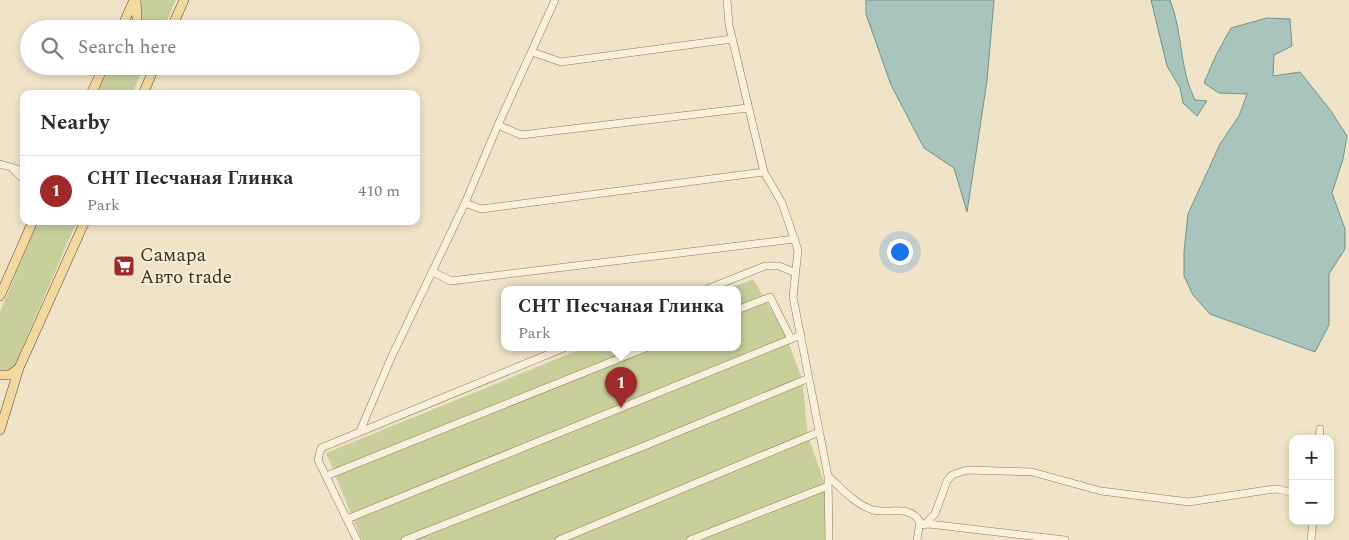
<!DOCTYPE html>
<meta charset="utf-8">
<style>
:root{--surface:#fff;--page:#f2f2f3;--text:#2b2b33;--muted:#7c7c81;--line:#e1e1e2;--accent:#9e2a2b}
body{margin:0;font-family:Spectral,serif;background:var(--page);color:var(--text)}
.controls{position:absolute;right:15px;bottom:15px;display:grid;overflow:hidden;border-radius:10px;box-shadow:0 2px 8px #0003}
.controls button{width:45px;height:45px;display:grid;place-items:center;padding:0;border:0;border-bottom:1px solid var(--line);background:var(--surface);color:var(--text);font:25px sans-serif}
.you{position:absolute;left:899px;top:251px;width:18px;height:18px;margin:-12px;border:4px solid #fff;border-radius:50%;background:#1a73e8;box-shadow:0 0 0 8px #1a73e833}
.badge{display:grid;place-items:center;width:32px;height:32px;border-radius:50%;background:var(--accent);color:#fff;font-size:16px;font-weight:700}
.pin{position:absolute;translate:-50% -41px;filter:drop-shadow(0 1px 2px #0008)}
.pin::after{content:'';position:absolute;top:26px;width:18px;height:15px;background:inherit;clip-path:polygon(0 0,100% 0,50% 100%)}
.popup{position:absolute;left:501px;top:286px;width:240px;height:65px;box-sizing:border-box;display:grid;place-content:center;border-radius:10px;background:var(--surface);filter:drop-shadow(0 1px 4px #0005);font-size:16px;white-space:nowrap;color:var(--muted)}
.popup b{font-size:19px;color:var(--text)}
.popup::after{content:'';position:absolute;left:50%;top:100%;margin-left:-10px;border:10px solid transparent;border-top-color:var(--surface)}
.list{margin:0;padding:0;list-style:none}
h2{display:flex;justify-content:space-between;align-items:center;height:65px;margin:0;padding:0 20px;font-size:21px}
h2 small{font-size:16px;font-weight:400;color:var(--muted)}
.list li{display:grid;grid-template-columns:32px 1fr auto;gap:15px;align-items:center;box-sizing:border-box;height:70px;padding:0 20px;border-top:1px solid var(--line)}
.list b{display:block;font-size:19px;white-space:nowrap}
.list p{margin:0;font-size:16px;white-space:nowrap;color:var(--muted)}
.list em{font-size:16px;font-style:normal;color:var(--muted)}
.icon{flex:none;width:28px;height:28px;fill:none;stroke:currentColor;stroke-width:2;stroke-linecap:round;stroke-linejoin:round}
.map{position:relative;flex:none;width:1349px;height:540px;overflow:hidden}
.search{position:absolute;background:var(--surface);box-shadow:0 2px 8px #0003;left:20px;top:20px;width:400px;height:55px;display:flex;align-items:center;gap:12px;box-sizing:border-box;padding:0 18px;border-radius:28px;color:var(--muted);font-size:19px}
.panel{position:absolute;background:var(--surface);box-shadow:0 2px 8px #0003;left:20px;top:90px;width:400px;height:135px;border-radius:10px}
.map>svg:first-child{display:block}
.green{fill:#c9cf9b}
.water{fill:#a9c4bc;stroke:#6f938a}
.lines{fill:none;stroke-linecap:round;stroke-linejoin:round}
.minor-casing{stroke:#8d765c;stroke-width:8}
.major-casing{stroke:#5b4430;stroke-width:10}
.minor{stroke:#faf1dc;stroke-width:7}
.major{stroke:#f3d9a0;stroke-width:9}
.labels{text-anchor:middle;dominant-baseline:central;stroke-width:4;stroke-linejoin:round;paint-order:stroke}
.poi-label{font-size:19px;fill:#3d2e20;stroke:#f7eed8;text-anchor:start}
</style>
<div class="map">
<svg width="1349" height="540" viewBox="0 0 1349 540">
<rect width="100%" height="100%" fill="#f0e4c8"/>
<path class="green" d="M142 0H176L165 25 158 29 146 27 140 21 139 6Z
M109 66H144L132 94H96Z
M38 221H77L13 369 9 372H0V312Z
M753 279 785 333 802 379 808 436 826 487 825 540H362L326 453 586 347H737V289H728Z"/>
<path class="water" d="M866 0H994L987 81 967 212 954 168 924 148 891 85 866 14Z
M1151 0H1170C1183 32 1179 69 1195 100L1207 101 1197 116 1183 103 1180 88 1167 66Z
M1267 18 1290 19 1292 46 1274 55 1273 76 1300 72 1331 111 1347 136 1343 159 1332 193 1345 229V249L1329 274V325L1315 352 1210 314 1193 295 1184 276V252L1188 214 1220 144 1239 116 1247 94 1219 93 1204 83 1216 55 1231 28Z"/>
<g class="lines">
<g class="minor-casing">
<path id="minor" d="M727 0 729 25 764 172 782 203 798 250 793 297 828 476 829 540
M532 52 561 62 732 39
M498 125 521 135 748 108
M0 164 24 171
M14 170 24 180
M465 203 481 209 764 172
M433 272 451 281 795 239
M707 289 765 266H779L796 273
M737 310 770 297 791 339
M360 431 391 358 465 203 498 125 555 0
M1319 439 1320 429
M326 476 648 347
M828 476C841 488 856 505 873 510 889 514 910 504 920 522L917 540
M347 519 801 335
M925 524 935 514 947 481 952 475 967 470 1032 472 1101 491 1189 502 1267 490 1278 489 1293 493
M920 525 929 524 1065 540
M357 540 318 460 321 448 566 347
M405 540 642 447 809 378
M559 540 819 432
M690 540 828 486
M1311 540 1313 521"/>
</g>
<g class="major-casing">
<path id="major" d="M136 0 137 21 143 29
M121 29 134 0
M171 29 184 0
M91 94 104 66
M143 94 155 66
M0 296 33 221
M0 375H10L19 368
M0 430 19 368 85 221"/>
</g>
<use href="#minor" class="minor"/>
<use href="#major" class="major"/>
</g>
<defs>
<g id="supermarket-square" transform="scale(1.125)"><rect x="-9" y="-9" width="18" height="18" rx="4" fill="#9e2a2b" stroke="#f7eed8"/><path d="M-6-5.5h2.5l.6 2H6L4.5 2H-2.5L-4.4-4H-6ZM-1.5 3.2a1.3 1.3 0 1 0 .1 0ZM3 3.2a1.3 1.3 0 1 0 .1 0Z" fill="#fff"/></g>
</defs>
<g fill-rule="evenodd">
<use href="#supermarket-square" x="124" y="266"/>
</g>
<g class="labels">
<g class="poi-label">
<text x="140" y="255">Самара<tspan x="140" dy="22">Авто trade</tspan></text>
</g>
</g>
</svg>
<div class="controls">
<button>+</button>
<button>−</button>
</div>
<div class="you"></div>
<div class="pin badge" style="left:621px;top:408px">1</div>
<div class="popup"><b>СНТ Песчаная Глинка</b>Park</div>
<div class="search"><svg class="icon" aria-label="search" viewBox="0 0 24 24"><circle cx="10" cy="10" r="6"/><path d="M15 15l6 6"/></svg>Search here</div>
<section class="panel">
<h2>Nearby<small></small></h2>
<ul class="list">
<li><span class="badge">1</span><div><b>СНТ Песчаная Глинка</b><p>Park</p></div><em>410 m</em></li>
</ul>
</section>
</div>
